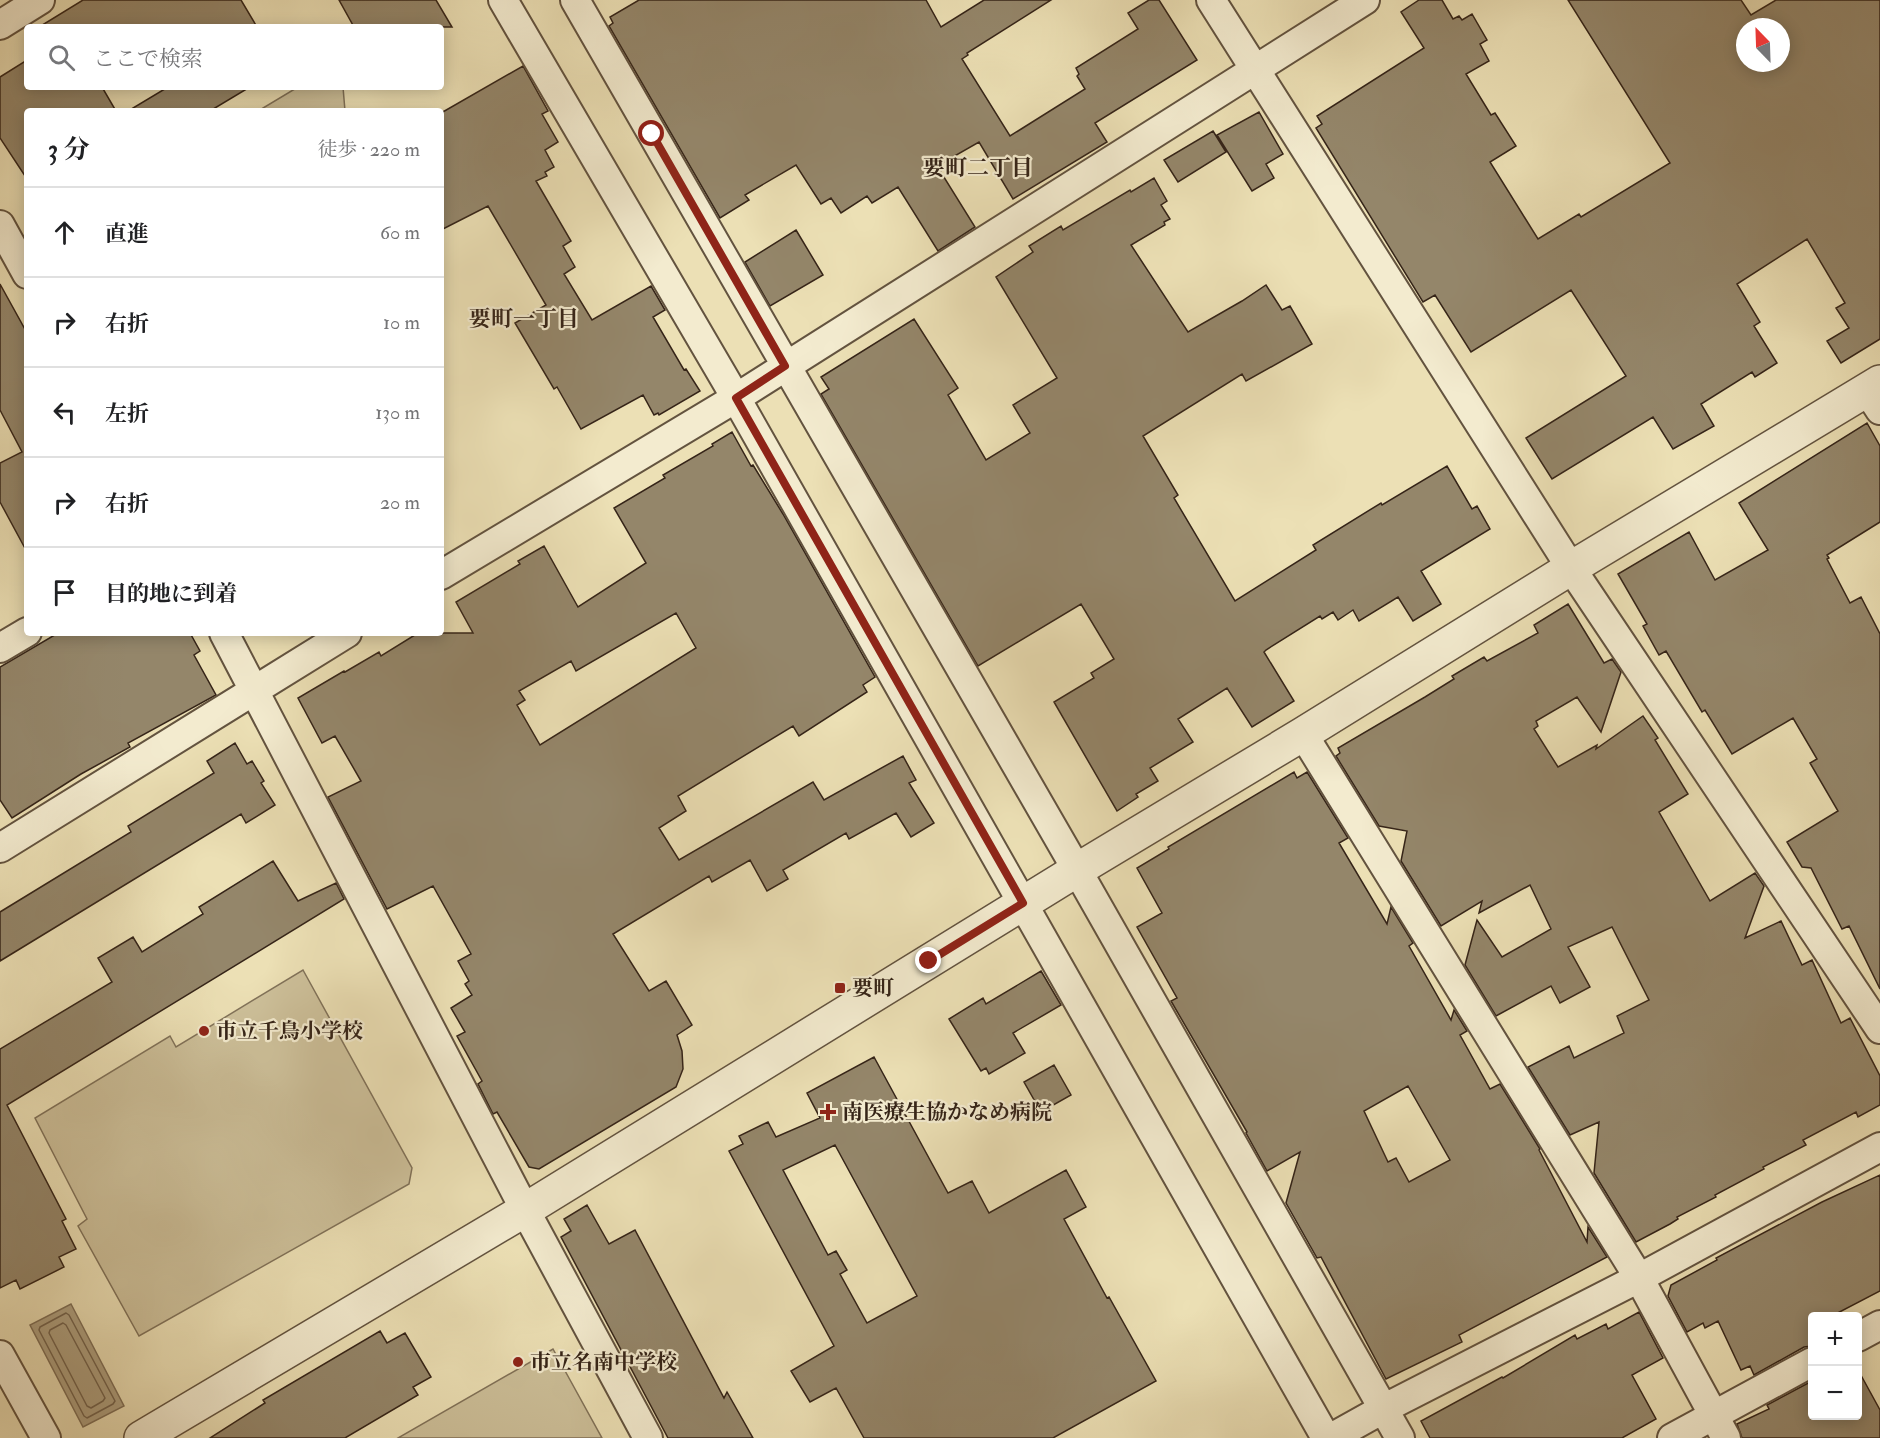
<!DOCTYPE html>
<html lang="ja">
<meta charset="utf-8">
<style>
:root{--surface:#fff;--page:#f2f2f2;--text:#202124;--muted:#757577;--line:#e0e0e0}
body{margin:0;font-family:"IM FELL Double Pica","Noto Serif JP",serif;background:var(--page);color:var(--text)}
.controls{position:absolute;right:18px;bottom:18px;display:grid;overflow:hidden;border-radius:6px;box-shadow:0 3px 15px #0003}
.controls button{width:54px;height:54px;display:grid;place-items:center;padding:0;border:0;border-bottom:2px solid var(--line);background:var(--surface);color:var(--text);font:30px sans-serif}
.compass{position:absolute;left:1736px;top:18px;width:54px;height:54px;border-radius:50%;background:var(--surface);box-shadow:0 3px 15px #0003;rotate:337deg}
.stop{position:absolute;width:18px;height:18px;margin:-14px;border:4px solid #8f2418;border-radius:50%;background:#fff}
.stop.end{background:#8f2418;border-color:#fff;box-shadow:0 2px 6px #0008}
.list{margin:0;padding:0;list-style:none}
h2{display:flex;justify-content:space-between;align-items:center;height:78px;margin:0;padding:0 24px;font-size:26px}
h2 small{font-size:20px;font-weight:400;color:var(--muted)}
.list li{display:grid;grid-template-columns:39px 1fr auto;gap:18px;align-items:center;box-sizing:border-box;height:90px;padding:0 24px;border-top:2px solid var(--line)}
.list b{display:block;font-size:22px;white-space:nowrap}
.list em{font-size:20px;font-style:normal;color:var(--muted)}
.icon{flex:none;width:33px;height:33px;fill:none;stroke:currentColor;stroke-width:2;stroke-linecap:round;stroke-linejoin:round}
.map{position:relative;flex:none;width:1880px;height:1438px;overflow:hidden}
.search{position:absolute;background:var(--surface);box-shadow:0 3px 15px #0003;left:24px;top:24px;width:420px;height:66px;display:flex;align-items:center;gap:15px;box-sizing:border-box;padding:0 21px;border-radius:6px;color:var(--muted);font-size:22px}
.panel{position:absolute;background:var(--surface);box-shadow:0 3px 15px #0003;left:24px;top:108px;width:420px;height:528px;border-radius:6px}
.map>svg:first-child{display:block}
.green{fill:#cdc09a;stroke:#817259;stroke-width:1.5}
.water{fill:#aea080;stroke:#7e6e56;stroke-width:1.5}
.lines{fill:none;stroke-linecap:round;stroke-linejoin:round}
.shore{stroke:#72624c;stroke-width:1.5}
.building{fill:#94866a;stroke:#352418;stroke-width:1.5;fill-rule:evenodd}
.minor-casing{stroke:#63533f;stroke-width:32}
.tertiary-casing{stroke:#63533f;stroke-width:36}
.minor{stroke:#f3ebcf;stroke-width:28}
.tertiary{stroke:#f3ebcf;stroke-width:33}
.route{stroke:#8f2418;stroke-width:8}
.poi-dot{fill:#8f2418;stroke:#f3ebcf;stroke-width:2}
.labels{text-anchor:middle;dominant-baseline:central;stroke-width:4.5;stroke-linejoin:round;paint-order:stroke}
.poi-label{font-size:21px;font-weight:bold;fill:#352418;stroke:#f3ebcf;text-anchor:start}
.neighbourhood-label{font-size:22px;font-weight:bold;fill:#352418;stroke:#f3ebcf}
</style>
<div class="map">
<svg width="1880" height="1438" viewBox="0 0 1880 1438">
<rect width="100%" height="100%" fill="#ece0b5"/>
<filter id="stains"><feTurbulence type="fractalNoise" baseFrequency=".00333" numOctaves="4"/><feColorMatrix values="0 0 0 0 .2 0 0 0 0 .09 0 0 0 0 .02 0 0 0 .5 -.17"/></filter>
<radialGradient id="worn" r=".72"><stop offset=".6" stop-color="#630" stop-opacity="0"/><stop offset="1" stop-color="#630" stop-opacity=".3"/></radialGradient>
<path class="green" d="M298 87H343L345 111H258Z
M303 970 412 1168 409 1184 139 1336 78 1226 87 1219 35 1118 170 1036 176 1047Z
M553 1349 602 1438H398Z"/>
<path class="water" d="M71 1304 124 1406 83 1427 30 1325Z"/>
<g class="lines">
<path class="shore" d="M66 1313 69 1315 115 1401 113 1404 87 1418 84 1416 39 1330 40 1327Z
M63 1323 66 1325 105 1398 103 1401 91 1408 87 1406 49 1333 50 1330Z"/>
</g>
<path class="building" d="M83 0H241L257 27H39Z
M339 0H436L452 27H354Z
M639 0H926L941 27 984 0H1051L967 53 968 55 962 59 1010 136 1085 89 1077 76 1079 74 1076 68 1138 29 1128 13 1149 0H1159L1197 60 1095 123 1107 142 1013 199 979 142 937 166 975 227 938 251 898 187 872 203 867 196 841 213 831 198 821 204 796 165 745 195 749 200 720 218 609 26 613 23 610 17Z
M1419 0H1442L1453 19 1459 16 1462 20 1472 14 1487 40 1480 44 1489 61 1466 74 1491 115 1495 113 1516 146 1490 162 1538 239 1579 214 1581 217 1670 163 1568 0H1741L1751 15 1776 0H1880V339L1841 363 1827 341 1849 328 1836 308 1845 303 1807 239 1737 284 1760 322 1754 326 1777 363 1755 377 1752 372 1701 404 1714 426 1673 449 1653 417 1552 479 1526 438 1626 376 1571 290 1471 352 1435 295 1423 302 1316 128 1322 124 1317 116 1424 48 1401 12ZM1745 27H1781V63H1745Z
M27 60V87H102L116 111H27V179L0 138V77Z
M523 66 548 111 542 114 558 142 545 150 554 167 545 172 547 176 536 181 571 241 563 246 575 267 564 274 592 320 651 286 665 310 653 317 684 370 686 369 700 391 659 415 658 413 654 415 643 395 581 429 557 387 554 389 515 323 546 305 488 206 441 230V113Z
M168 87H250L210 111H128Z
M1259 112 1283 154 1266 164 1274 178 1252 191 1217 135Z
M1213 131 1226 152 1178 182 1164 160Z
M1154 178 1167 201 1161 205 1170 219 1164 222 1165 225 1131 245 1188 332 1242 301 1266 285 1282 310 1290 306 1312 344 1246 381 1242 374 1143 436 1178 495 1174 498 1235 601 1316 550 1313 545 1381 503 1382 505 1447 466 1472 509 1477 506 1490 529 1421 571 1441 604 1413 621 1398 597 1359 621 1353 610 1338 620 1333 612 1322 619 1320 616 1266 650 1264 652 1294 701 1252 727 1227 688 1178 719 1193 742 1150 768 1158 781 1136 794 1138 797 1117 811 1054 702 1094 678 1091 673 1114 659 1081 604 978 666 821 394 829 389 821 377 914 319 958 388 948 395 986 460 1030 433 1013 405 1057 378 996 277 1033 252 1029 246 1061 226 1063 230 1130 190 1131 192Z
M796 230 823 275 770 306 745 262Z
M0 284 27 333V552L0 502V463L22 452 0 410Z
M1867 423 1880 446V522L1827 555 1829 558 1827 559 1850 603 1861 597 1880 634V989L1849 926 1842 929 1811 868 1802 867 1787 842 1838 811 1810 763 1817 759 1793 718 1732 754 1705 710 1702 712 1666 651 1659 655 1643 626 1647 624 1618 574 1689 532 1715 580 1768 550 1739 503Z
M732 432 751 466 753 465 783 514 875 677 863 685 867 692 799 736 793 726 678 796 686 811 659 828 679 860 813 782 824 800 903 756 916 780 909 783 934 823 911 837 896 813 849 839 846 833 783 870 788 879 767 891 750 860 712 882 709 876 613 934 649 991 666 981 692 1025 677 1035 682 1051 683 1069 676 1087 539 1169 529 1167 497 1112 493 1114 478 1084 482 1081 457 1036 465 1032 451 1008 472 995 465 984 469 981 458 961 471 954 433 886 387 909 328 797 361 781 335 736 322 743 298 698 344 671 345 672 379 652 381 656 418 633H473L456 602 520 564 518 561 544 546 578 607 646 563 614 508 665 478 663 475 713 446 712 444ZM676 613 696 648 540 745 517 705 525 700 519 691 571 661 576 671Z
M1568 604 1604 663 1612 659 1621 672 1601 732 1577 697 1536 721 1538 726 1534 729 1558 767 1597 745 1596 749 1643 716 1658 738 1655 740 1688 794 1659 812 1710 901 1755 873 1764 886 1745 938 1781 921 1802 965 1812 960 1841 1023 1850 1018 1880 1076V1105L1858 1117 1856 1112 1803 1140 1806 1145 1763 1167 1764 1169 1715 1195 1716 1197 1677 1217 1678 1219 1670 1224 1636 1242 1594 1173 1599 1122 1570 1135 1528 1067 1569 1046 1574 1058 1624 1033 1617 1016 1649 1000 1612 927 1568 947 1590 987 1560 1003 1551 986 1496 1016 1465 965 1477 920 1502 957 1551 929 1530 885 1479 913 1482 901 1441 926 1401 861 1407 831 1379 826 1336 756 1340 753 1338 748 1425 697 1454 679 1452 676 1484 657 1487 661 1538 633 1534 625Z
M58 633H190L200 651 194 655 216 695 128 743 130 747 81 774 12 818 0 800V667Z
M235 743 247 764 252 761 264 781 261 783 275 805 246 823 241 814 0 961V912L131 832 128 826 214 773 207 761Z
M1294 772 1297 778 1307 772 1348 838 1339 843 1387 924 1391 907 1413 943 1409 946 1451 1020 1454 1010 1467 1031 1460 1035 1490 1089 1500 1084 1540 1149 1539 1150 1587 1242 1588 1227 1607 1257 1459 1335 1462 1342 1386 1379 1321 1257 1317 1258 1286 1203 1300 1152 1267 1171 1246 1133 1247 1132 1171 1001 1177 998 1137 927 1162 913 1137 868 1169 849 1168 847ZM1408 1086 1450 1160 1409 1182 1396 1158 1388 1162 1364 1111Z
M273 861 298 901 336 883 344 899 7 1105 66 1219 62 1221 76 1249 59 1257 64 1267 20 1289 16 1280 0 1288V1049L112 982 98 958 133 937 142 952 203 914 199 907Z
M1041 971 1061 1005 1013 1033 1025 1053 989 1074 986 1068 981 1071 949 1019 983 998 986 1004Z
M874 1057 948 1193 972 1181 989 1213 1066 1170 1086 1207 1064 1219 1107 1298 1109 1297 1156 1381 1053 1438H864L836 1388 810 1402 791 1371 834 1346 729 1151 743 1144 739 1136 768 1122 776 1137 820 1118 807 1093ZM835 1145 917 1296 867 1323 840 1274 847 1270 836 1251 828 1255 783 1170Z
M1054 1065 1071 1095 1041 1112 1024 1082Z
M1880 1175V1291L1830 1317H1812V1346L1804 1347 1754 1375 1750 1366 1741 1370 1718 1321 1705 1328 1703 1323 1687 1332 1668 1296 1671 1285 1717 1260 1716 1258 1822 1202Z
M587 1205 609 1244 635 1230 724 1398 727 1392 753 1438H668L561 1237 571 1231 564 1219Z
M1639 1312 1663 1358 1632 1375 1656 1419 1622 1438H1430L1421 1421 1502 1377 1503 1378 1575 1335 1577 1339 1606 1324 1608 1329Z
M380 1331 387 1343 405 1333 431 1377 413 1387 418 1395 345 1438H210L265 1403 263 1400Z
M1857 1368 1880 1410V1438H1742L1737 1424 1769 1409 1767 1405 1812 1381V1416H1857Z"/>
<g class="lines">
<g class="minor-casing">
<path id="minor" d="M503 0 736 398 1326 1438
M575 0 1077 870 1400 1438
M1211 0 1571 568 1880 1029
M0 25 40 0
M0 225 27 274
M1867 390 1880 410
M441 575 736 398 1365 0
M224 633 525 1210 648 1438
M0 648 27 632
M1303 734 1639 1278 1726 1438
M0 848 347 633
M1858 1337 1880 1325
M0 1355 46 1438
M1331 1438 1383 1409 1639 1278 1880 1147
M1672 1438 1812 1362"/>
</g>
<g class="tertiary-casing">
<path id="tertiary" d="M141 1438 525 1210 1077 870 1303 734 1571 568 1880 382"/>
</g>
<use href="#minor" class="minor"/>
<use href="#tertiary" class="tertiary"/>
</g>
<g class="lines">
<path class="route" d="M652 134 785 366 736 398 1023 903 929 961"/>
</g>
<g class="poi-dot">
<rect x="834" y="982" width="12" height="12" rx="3"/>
<circle cx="204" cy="1031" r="6"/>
<path d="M825 1103h6v6h6v6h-6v6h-6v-6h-6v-6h6z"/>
<circle cx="518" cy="1362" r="6"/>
</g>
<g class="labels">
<g class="poi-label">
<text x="852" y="988">要町</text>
<text x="216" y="1031">市立千鳥小学校</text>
<text x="842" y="1112">南医療生協かなめ病院</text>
<text x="530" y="1362">市立名南中学校</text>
</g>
<g class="neighbourhood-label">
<text x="978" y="168">要町二丁目</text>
<text x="524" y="319">要町一丁目</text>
</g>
</g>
<rect width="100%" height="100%" filter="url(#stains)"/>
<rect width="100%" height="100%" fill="url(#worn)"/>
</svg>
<div class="controls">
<button>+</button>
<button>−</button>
</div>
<svg class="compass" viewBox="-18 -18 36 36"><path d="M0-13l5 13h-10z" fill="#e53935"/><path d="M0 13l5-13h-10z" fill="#757577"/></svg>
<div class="stop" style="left:652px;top:134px"></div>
<div class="stop end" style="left:929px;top:961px"></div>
<div class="search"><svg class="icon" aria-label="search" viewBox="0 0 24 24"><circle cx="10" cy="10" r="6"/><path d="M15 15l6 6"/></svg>ここで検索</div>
<section class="panel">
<h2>3 分<small>徒歩 · 220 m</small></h2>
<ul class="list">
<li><svg class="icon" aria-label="ahead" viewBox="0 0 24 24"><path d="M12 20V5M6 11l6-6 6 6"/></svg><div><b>直進</b></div><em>60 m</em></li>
<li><svg class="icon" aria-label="right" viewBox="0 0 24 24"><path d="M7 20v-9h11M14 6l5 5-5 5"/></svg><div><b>右折</b></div><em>10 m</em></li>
<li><svg class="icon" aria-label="left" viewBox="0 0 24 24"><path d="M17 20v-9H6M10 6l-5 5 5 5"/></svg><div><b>左折</b></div><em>130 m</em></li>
<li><svg class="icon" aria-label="right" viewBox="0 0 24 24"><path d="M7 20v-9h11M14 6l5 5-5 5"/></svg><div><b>右折</b></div><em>20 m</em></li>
<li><svg class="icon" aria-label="arrive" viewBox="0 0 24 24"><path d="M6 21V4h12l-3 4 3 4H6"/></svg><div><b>目的地に到着</b></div></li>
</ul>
</section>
</div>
